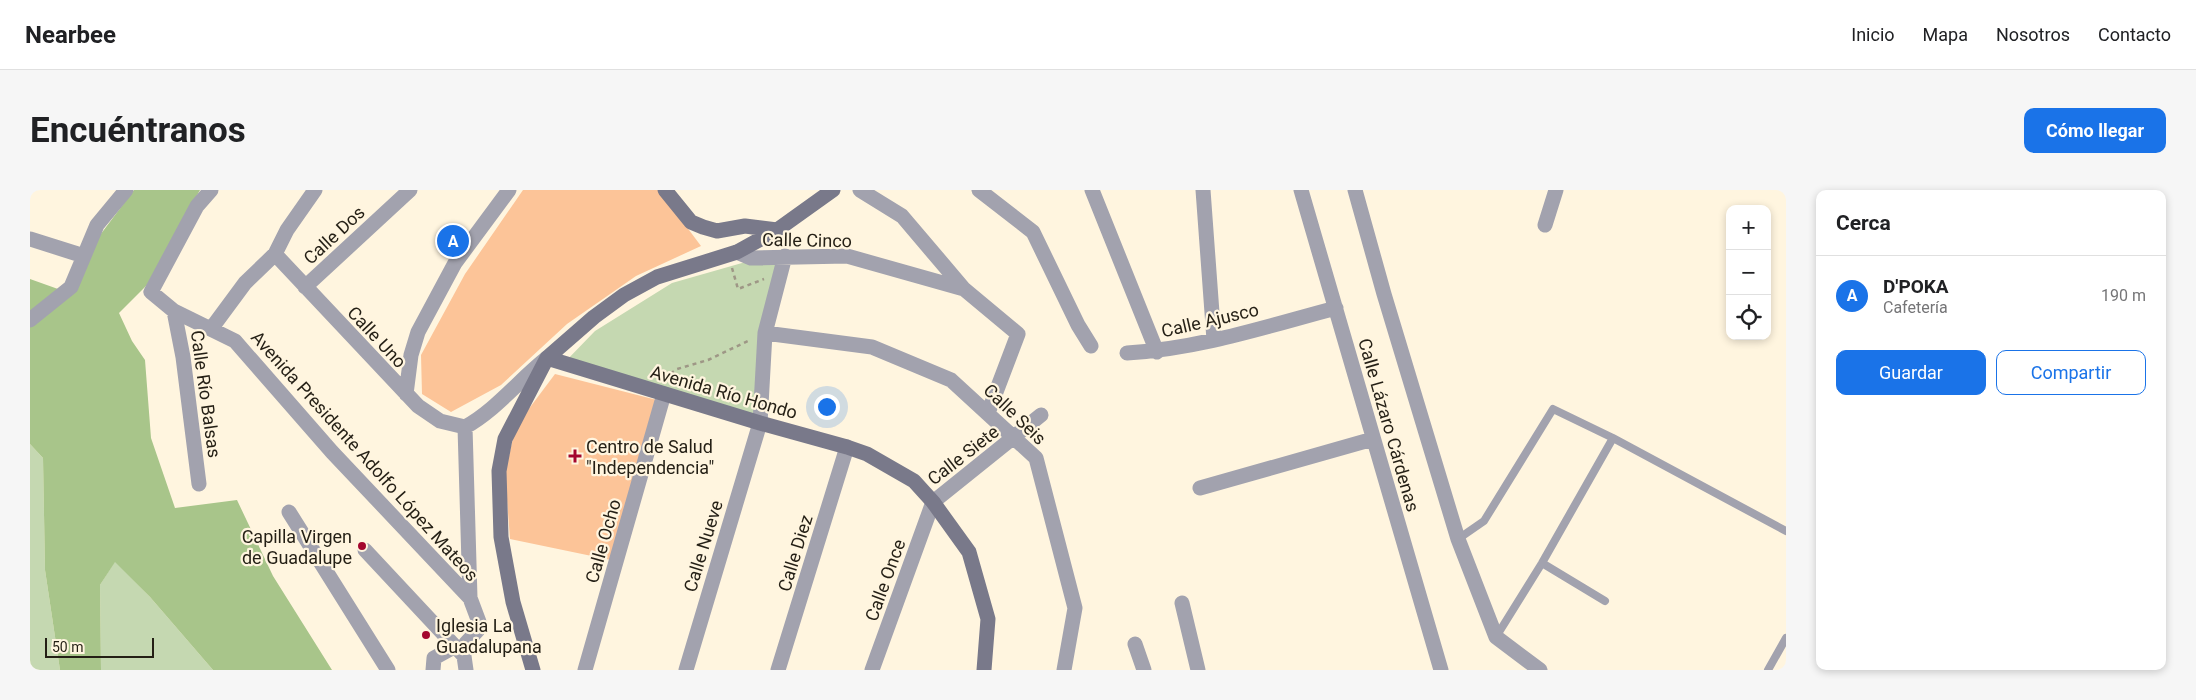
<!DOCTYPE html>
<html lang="es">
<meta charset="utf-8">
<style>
:root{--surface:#fff;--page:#f6f6f6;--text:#202124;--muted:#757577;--line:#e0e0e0;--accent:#1a73e8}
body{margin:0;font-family:Roboto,sans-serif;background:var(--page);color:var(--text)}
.controls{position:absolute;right:15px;top:15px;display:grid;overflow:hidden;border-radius:10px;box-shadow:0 2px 8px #0003}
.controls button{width:45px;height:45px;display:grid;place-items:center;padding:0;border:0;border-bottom:1px solid var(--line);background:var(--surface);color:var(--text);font:25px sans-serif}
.scale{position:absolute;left:15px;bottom:12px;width:109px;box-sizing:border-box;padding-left:5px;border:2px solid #241f15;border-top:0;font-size:14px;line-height:18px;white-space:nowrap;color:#241f15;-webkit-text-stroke:4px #fff5df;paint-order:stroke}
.you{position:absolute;left:796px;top:216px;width:18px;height:18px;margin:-12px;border:4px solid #fff;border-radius:50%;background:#1a73e8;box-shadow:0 0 0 8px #1a73e833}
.badge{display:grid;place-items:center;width:32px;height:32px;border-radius:50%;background:var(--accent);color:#fff;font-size:16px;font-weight:700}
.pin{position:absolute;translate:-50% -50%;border:2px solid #fff;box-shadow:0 1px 5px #0006}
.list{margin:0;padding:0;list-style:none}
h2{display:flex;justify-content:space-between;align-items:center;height:65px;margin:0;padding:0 20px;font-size:21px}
h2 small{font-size:16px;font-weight:400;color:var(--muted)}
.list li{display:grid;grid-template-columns:32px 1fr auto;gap:15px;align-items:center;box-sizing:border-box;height:80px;padding:0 20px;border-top:1px solid var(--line)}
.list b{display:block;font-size:19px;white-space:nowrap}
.list p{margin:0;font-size:16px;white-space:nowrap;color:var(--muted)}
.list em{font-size:16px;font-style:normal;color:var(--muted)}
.actions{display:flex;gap:10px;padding:15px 20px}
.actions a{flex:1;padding:11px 0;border:1px solid var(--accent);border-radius:10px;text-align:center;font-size:18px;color:var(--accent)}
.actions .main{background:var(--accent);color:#fff}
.icon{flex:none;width:28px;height:28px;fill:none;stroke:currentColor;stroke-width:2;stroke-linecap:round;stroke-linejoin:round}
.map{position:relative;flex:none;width:1756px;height:480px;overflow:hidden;border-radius:10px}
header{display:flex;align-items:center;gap:30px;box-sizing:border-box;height:70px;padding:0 25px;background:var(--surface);border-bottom:1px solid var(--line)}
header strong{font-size:24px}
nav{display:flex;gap:28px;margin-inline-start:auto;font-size:18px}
.intro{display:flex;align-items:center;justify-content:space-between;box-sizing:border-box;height:120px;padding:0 30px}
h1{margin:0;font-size:35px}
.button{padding:12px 22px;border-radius:10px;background:var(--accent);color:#fff;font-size:18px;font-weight:700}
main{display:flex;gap:30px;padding:0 30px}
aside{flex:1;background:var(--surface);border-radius:10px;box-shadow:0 2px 8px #0003}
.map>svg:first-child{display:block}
.green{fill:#c5d8b1}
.forest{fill:#a8c58a}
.building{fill:#fcc498}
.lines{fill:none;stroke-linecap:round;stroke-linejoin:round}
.path{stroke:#9e9786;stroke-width:2.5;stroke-dasharray:4 4;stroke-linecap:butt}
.lane{stroke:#a2a2ae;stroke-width:8}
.street{stroke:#a2a2ae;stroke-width:15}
.secondary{stroke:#79798a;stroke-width:15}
.poi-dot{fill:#a4072e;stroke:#fff5df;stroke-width:2}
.labels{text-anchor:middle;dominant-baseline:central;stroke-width:4.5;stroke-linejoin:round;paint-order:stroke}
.street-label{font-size:18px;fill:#241f15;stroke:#fff5df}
.poi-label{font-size:18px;fill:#241f15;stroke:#fff5df;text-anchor:start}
</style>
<header>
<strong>Nearbee</strong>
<nav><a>Inicio</a><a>Mapa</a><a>Nosotros</a><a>Contacto</a></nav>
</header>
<div class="intro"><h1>Encuéntranos</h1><a class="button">Cómo llegar</a></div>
<main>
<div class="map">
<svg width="1756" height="480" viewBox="0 0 1756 480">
<rect width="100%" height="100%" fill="#fff5df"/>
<path class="green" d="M747 72 724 227 533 174 565 141 642 93 712 73Z
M0 254 13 268 15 380 30 480H0Z
M85 371 120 407 183 480H71L70 395Z"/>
<path class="forest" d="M104 0H170L117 95 89 123 102 151 115 170 121 248 145 318 207 310 243 386 302 480H183L120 407 85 372 70 395 71 480H30L15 380 13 268 0 254V89L42 104 64 53Z"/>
<path class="building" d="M493 0H629L671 56 606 86 537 134 471 195 421 222 392 204 391 165 435 84Z
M525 184 627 210 581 370 480 349 475 283 483 248 495 224Z"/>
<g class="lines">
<path class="path" d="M702 78 708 99 734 89
M634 188 647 179 678 170 720 150"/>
<path class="lane" d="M1428 349 1454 331 1523 219 1583 248 1756 341
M1512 373 1575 411
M1466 447 1512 373 1583 248
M1738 480 1756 448"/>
<path class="street" d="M181 0 167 16 121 102 144 121 205 151 302 262 440 408 449 432 448 440 436 453 434 466
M830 0 872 26 934 99 988 144 958 223
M949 0 1003 42 1048 135 1061 156
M1062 0 1127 162
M1173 0 1184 150
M1271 0 1411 480
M1325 0 1354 104 1428 349 1466 447 1510 480
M1515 35 1526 0
M0 49 54 66
M707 62 721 68 817 66 934 99
M245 64 388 216 410 231 435 237
M275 97 380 0
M144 121 153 167 169 294
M0 130 41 97 67 35 96 0
M181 139 215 93 245 64 257 40 285 0
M735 143 842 157 921 190 1006 268 1045 418 1034 480
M1097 163C1169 159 1238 136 1306 118
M376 204 381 165 388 142 425 73 479 0
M1170 298 1343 249
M259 322 358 480
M335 360 434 466 436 480
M440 408 435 237C466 220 489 190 517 168
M1152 413 1168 480
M1105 454 1114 480
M403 480 404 468 424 457
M555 480 634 204
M656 480 730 233 735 143 755 66
M748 480 817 257
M842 480 903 312 1011 225"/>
<path class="secondary" d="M635 0 661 32 673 37 687 41 715 36 747 40
M517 168 730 233 817 257 837 264 884 291 903 312 939 362 958 429 954 480
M503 480 483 412 471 347 469 281 475 249 517 168 564 127 594 105 627 87 707 62 747 40 803 0"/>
</g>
<g class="poi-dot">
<path d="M542.5 258.5h5v5h5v5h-5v5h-5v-5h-5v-5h5z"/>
<circle cx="332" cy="356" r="5"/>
<circle cx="396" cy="445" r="5"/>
</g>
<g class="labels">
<g class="street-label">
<text transform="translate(304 45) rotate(-43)">Calle Dos</text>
<text transform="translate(777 50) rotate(1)">Calle Cinco</text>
<text transform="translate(1180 130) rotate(-13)">Calle Ajusco</text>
<text transform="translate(347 147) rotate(47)">Calle Uno</text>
<text transform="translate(694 202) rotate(16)">Avenida Río Hondo</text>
<text transform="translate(176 204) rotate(82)">Calle Río Balsas</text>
<text transform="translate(985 224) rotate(44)">Calle Seis</text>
<text transform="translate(1359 235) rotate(74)">Calle Lázaro Cárdenas</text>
<text transform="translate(933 265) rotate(-38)">Calle Siete</text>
<text transform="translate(335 266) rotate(48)">Avenida Presidente Adolfo López Mateos</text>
<text transform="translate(573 351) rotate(-74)">Calle Ocho</text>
<text transform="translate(673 356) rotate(-73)">Calle Nueve</text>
<text transform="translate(765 363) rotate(-73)">Calle Diez</text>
<text transform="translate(855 390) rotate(-70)">Calle Once</text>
</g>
<g class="poi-label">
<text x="556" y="256">Centro de Salud<tspan x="556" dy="21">"Independencia"</tspan></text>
<text x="322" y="346" text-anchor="end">Capilla Virgen<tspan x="322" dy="21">de Guadalupe</tspan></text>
<text x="406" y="435">Iglesia La<tspan x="406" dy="21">Guadalupana</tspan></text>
</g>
</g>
</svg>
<div class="controls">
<button>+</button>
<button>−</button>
<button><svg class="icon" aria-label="locate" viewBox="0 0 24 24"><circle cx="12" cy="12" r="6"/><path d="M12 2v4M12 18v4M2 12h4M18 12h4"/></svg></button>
</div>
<div class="scale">50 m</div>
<div class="you"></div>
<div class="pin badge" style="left:423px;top:51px">A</div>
</div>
<aside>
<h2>Cerca<small></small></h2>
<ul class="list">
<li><span class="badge">A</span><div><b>D'POKA</b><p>Cafetería</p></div><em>190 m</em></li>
</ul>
<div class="actions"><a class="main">Guardar</a><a>Compartir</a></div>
</aside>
</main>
